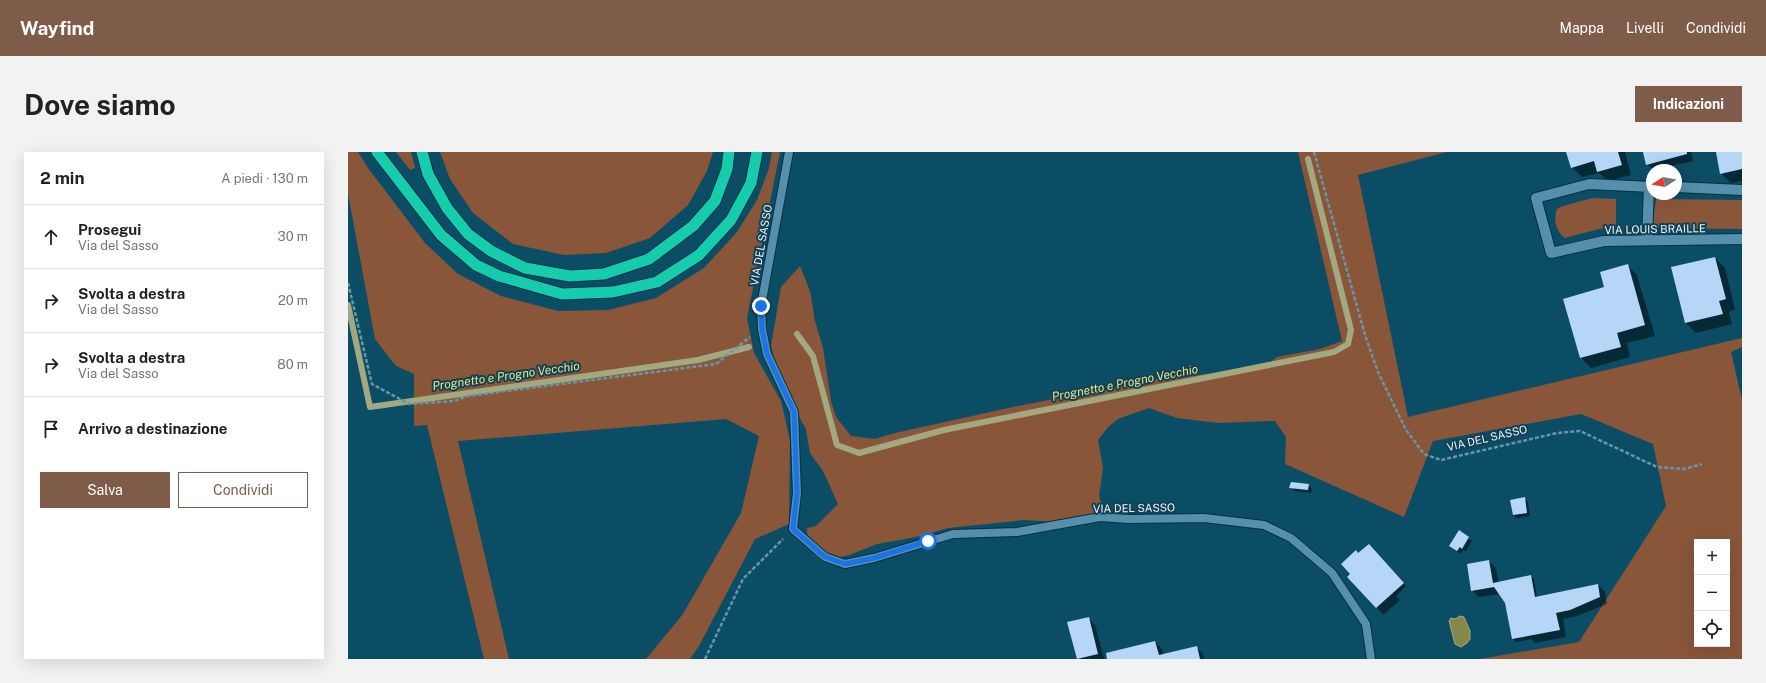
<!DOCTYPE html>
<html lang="it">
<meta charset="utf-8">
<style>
:root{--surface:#fff;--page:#f2f2f2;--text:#222;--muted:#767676;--line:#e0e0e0;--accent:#7e5c49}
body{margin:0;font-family:"Public Sans",sans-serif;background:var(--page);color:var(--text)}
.controls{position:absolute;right:12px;bottom:12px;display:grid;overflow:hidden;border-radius:0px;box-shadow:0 4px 16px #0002}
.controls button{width:36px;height:36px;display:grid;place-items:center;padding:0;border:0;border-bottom:1px solid var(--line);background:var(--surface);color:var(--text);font:20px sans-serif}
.compass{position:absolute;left:1298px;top:12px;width:36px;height:36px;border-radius:50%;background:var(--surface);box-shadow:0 4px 16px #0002;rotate:259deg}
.stop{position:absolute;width:12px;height:12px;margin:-9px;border:3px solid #1a73e8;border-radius:50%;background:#fff}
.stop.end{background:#1a73e8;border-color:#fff;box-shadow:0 1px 4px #0008}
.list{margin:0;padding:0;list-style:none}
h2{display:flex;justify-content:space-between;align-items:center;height:52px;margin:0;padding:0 16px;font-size:17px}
h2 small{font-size:13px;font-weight:400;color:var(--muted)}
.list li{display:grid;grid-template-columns:26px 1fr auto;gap:12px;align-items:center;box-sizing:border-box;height:64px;padding:0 16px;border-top:1px solid var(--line)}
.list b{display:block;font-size:15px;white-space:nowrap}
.list p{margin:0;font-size:13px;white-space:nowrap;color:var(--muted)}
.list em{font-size:13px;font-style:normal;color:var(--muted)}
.actions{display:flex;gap:8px;padding:12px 16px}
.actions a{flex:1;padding:9px 0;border:1px solid var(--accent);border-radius:0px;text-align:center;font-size:14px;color:var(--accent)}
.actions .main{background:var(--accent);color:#fff}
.icon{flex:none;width:22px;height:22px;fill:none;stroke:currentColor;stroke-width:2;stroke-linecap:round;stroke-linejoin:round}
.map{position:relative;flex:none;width:1394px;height:507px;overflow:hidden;border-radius:0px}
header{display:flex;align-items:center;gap:24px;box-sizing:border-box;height:56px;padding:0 20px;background:var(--accent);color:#fff}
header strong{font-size:19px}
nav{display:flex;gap:22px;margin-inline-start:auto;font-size:14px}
.intro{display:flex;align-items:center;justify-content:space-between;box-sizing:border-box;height:96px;padding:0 24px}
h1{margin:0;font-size:28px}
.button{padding:10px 18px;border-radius:0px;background:var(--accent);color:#fff;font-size:14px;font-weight:700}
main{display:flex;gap:24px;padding:0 24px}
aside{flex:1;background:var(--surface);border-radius:0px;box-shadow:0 4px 16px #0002}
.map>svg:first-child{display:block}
.green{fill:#89563a;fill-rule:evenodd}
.water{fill:#86884b;stroke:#a2a981}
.shadow{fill:#0007}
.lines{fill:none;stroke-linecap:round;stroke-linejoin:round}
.stream{stroke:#a2a981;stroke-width:6}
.building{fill:#b6d6f8}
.service-casing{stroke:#003144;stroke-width:10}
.minor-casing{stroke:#003144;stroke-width:12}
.trunk-casing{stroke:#003144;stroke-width:13}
.path{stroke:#6895a7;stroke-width:2.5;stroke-dasharray:4 2;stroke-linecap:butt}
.service{stroke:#568fab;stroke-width:8}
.minor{stroke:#568fab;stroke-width:10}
.trunk{stroke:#15ccac;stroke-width:11}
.route{stroke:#1a73e8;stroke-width:5}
.labels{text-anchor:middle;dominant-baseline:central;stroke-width:4;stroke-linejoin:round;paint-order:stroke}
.street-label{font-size:11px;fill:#e3f5fe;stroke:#144154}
.water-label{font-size:12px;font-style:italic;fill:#e1e48a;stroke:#144154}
</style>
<header>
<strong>Wayfind</strong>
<nav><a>Mappa</a><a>Livelli</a><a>Condividi</a></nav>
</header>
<div class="intro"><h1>Dove siamo</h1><a class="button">Indicazioni</a></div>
<main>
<aside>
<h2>2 min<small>A piedi · 130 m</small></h2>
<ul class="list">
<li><svg class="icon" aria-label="ahead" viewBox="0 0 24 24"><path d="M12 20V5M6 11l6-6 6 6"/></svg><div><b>Prosegui</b><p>Via del Sasso</p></div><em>30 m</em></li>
<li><svg class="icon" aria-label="right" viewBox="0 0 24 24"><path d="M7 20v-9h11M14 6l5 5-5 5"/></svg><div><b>Svolta a destra</b><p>Via del Sasso</p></div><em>20 m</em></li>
<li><svg class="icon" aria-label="right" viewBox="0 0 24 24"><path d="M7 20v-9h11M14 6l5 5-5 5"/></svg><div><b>Svolta a destra</b><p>Via del Sasso</p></div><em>80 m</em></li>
<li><svg class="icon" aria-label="arrive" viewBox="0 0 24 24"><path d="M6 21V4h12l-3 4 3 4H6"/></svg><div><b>Arrivo a destinazione</b></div></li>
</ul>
<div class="actions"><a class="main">Salva</a><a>Condividi</a></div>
</aside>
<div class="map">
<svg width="1394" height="507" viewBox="0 0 1394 507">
<rect width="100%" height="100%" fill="#0c4d66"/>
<path class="green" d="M0 0H10L20 16 77 91 110 122 153 144 210 159 260 158 308 146 356 116 389 80 409 48 421 16 424 0H432L399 166 406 201 433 249 442 288 441 372 407 387 351 494 342 507H298L335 462 393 361 411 284 378 267 110 289 161 507H136L79 273 66 274V222L48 214 27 187 0 42Z
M48 0H63L67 16 62 18Z
M92 0H365L359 19 340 53 302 86 258 101 216 103 165 92 125 61 102 27Z
M950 0H1099L1010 23 1060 265 1394 186V195L1383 200 1394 248V507H1132L1231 490 1318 354 1305 292 1233 262 1085 289 1056 365 937 312 938 285 927 269 870 271 829 266 801 256 770 267 760 275 750 288 755 316 751 344 754 354 743 365 709 370 676 368 600 376 573 384 529 392 501 403 474 409C461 400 460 391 459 376L468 374 490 352 475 319 462 301 458 277 449 261 445 248 428 213 423 194 433 135 452 114 462 139 467 169 475 196 483 249 488 265 503 284 527 287 547 281 665 255 807 227 900 218 920 212 929 205 972 197 994 189ZM1349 390H1379V492H1349Z
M1244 46 1268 47V76L1251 77 1217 86C1208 80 1205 67 1209 57L1215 54Z
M1308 47 1394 48V77L1304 76Z"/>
<path class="water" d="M1112 464 1116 465 1122 479V487L1119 491 1113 495 1107 492 1101 469 1103 466 1107 467Z"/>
<path class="shadow" d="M1219 0H1277L1283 23 1260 29 1251 21 1234 25 1224 15Z
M1296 0H1343L1345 9 1305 18 1299 12Z
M1369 0H1394V29L1383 31 1373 21Z
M1367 106 1377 116 1387 157 1381 160 1384 172 1348 181 1338 171 1324 116Z
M1279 113 1289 123 1307 184 1279 191 1282 205 1243 216 1233 206 1216 148 1258 136Z
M960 333 964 337 963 341 946 339 943 335Z
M1176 346 1180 350 1182 364 1169 366 1165 363Z
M1111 380 1124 389 1118 399 1115 398 1113 402 1102 394Z
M1021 393 1058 434 1048 444 1052 448 1035 463 1003 422Z
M1141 409 1148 416 1151 431 1182 424 1186 427 1189 445 1250 433 1257 440 1259 452 1229 464 1215 467 1218 485 1187 491 1183 487 1168 490 1165 487 1157 451 1152 442 1131 445 1124 438Z
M740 466 747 473 756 507H730Z
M807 490 814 497 815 503 848 495 855 502 856 507H760Z"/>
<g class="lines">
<path class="stream" d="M0 153 22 255 350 208 401 195
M449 182 465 204 489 293 511 301 596 278 986 200 1000 192 1003 178 960 7"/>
</g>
<path class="building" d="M1218 0H1270L1274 13 1249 20 1246 9 1223 16Z
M1295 0H1339V2L1298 13Z
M1368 0H1394V17L1372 22Z
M1367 105 1378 147 1371 149 1375 162 1337 171 1323 115Z
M1280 112 1297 173 1269 181 1273 195 1232 206 1215 147 1256 135 1252 120Z
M943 330 961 332 960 338 941 336Z
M1177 345 1179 361 1165 363 1162 348Z
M1111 378 1121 385 1114 397 1112 395 1109 399 1101 394Z
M1021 392 1056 431 1028 456 999 425 1002 422 993 412 1008 398 1010 401Z
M1141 408 1145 431 1183 423 1187 445 1250 432 1252 445 1222 458 1208 461 1212 478 1164 487 1157 451 1146 435 1123 439 1119 412Z
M741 465 750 502 729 507 719 470Z
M807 489 811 503 849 494 852 507H759L758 501Z"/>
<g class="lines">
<g class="service-casing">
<path id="service" d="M441 0 413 154 414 177 419 202 446 260 449 341 445 377 477 405 497 412 526 406 605 382 669 380 752 365 780 367 856 366 916 373 943 386 984 421 1018 472 1023 507"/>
</g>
<g class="minor-casing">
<path id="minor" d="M1304 35 1241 32 1188 46 1203 101 1256 89 1394 87
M1328 35 1394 38
M1299 88 1301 34"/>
</g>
<g class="trunk-casing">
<path id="trunk" d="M29 0 93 83 128 113 151 124 214 142 265 140 309 130 351 103 383 68 403 31 409 0
M74 0 80 22 99 56 120 82 143 99 177 116 222 124 256 122 301 107 345 74 367 49 379 17 381 0"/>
</g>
<path class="path" d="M966 0 1017 183 1030 220 1058 278 1076 302 1093 308 1209 281 1232 279 1309 315 1336 317 1354 312
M0 131 24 232 61 252 106 249 120 244 368 212 402 185
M357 507 395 427 435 387"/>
<use href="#service" class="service"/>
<use href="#minor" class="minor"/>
<use href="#trunk" class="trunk"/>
</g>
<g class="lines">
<path class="route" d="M413 154 414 177 419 202 446 260 449 341 445 377 477 405 497 412 526 406 580 389"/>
</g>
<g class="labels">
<g class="street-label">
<text transform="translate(1307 77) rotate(-1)">VIA LOUIS BRAILLE</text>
<text transform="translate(413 93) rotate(-80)">VIA DEL SASSO</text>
<text transform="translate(1139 286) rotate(-13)">VIA DEL SASSO</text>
<text transform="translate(786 356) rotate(-1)">VIA DEL SASSO</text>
</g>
<g class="water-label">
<text transform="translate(158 224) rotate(-8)">Prognetto e Progno Vecchio</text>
<text transform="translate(777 231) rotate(-11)">Prognetto e Progno Vecchio</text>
</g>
</g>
</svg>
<div class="controls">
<button>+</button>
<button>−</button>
<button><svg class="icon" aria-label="locate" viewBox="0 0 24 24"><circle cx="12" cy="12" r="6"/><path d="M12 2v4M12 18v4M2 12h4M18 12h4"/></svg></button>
</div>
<svg class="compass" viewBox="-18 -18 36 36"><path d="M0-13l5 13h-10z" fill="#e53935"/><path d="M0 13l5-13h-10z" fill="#767676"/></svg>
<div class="stop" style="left:580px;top:389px"></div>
<div class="stop end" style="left:413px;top:154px"></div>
</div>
</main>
